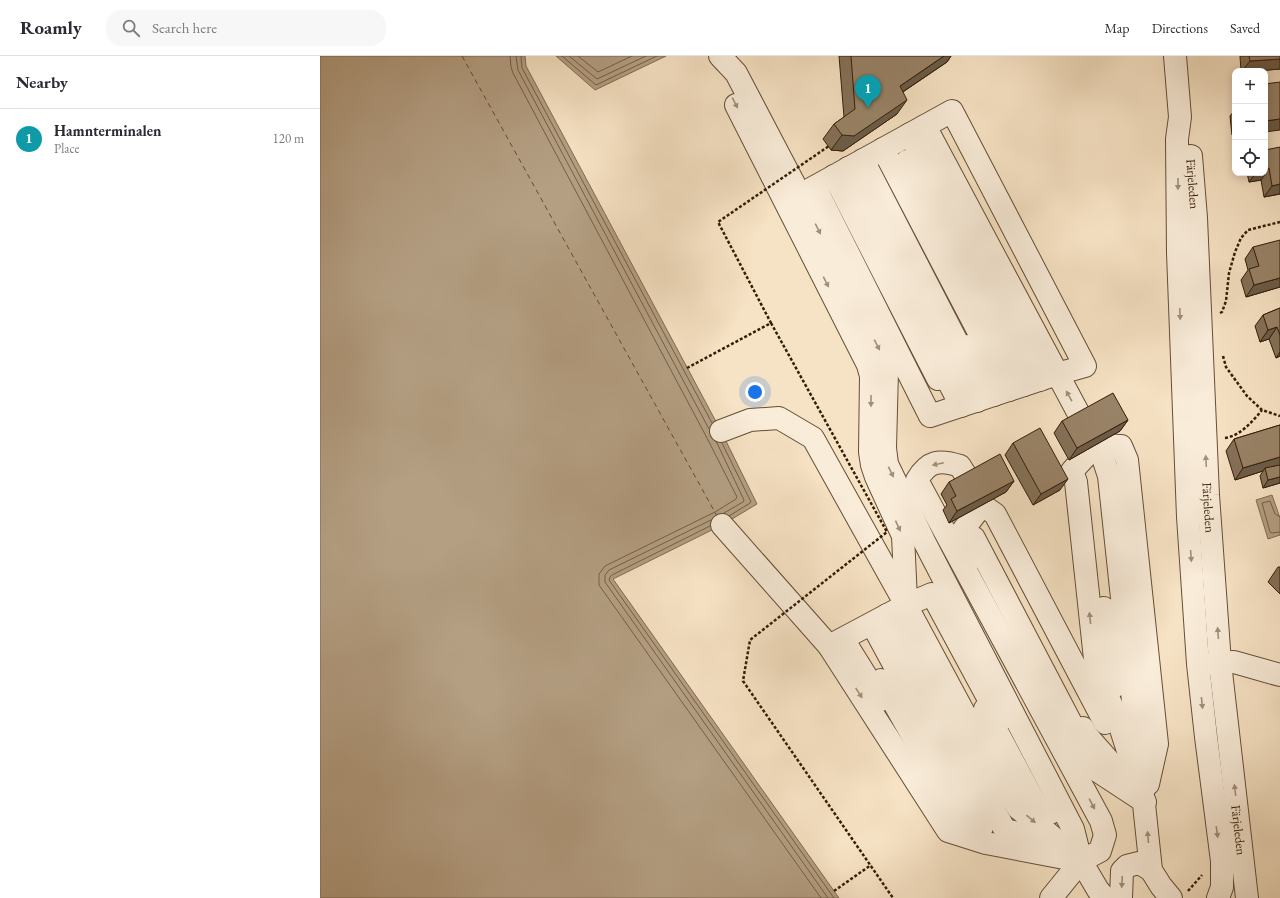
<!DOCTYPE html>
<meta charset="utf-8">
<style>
:root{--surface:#fff;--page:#f7f7f7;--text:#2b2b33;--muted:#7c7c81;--line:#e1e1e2;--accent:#8f2418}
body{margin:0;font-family:"EB Garamond",serif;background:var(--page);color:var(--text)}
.controls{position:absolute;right:12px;top:12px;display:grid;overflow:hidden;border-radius:8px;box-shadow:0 2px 10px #0003}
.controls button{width:36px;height:36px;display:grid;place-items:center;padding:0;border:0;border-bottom:1px solid var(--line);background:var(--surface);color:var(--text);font:20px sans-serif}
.you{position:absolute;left:435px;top:336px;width:14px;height:14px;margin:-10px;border:3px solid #fff;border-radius:50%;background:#1a73e8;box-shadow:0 0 0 6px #1a73e833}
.badge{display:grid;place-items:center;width:26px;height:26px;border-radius:50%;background:var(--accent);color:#fff;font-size:13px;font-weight:700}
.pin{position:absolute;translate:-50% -33px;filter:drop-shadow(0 1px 2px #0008)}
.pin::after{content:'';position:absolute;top:21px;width:14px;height:12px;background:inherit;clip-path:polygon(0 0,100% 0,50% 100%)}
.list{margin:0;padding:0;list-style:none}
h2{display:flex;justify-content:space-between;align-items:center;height:52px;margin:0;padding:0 16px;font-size:17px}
h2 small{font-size:13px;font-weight:400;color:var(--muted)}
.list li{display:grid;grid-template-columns:26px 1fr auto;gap:12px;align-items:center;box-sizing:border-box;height:60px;padding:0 16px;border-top:1px solid var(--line)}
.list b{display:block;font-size:15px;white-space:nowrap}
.list p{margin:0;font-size:13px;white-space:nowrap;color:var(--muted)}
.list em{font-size:13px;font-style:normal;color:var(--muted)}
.icon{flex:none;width:22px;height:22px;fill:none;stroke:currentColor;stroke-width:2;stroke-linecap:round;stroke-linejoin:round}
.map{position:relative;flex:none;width:960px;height:842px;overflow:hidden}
header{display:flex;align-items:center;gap:24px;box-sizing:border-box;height:56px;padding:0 20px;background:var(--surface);border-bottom:1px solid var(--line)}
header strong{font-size:19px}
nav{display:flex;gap:22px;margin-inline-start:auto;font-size:14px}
.search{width:280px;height:36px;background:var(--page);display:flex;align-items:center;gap:10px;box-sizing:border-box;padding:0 14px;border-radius:16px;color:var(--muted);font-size:15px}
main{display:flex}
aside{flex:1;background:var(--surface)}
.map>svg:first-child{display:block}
.water{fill:#b49f83;stroke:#816b51}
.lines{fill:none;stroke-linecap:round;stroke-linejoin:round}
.shore{stroke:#745e44;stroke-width:1}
.ferry{stroke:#614a31;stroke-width:1;stroke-dasharray:5 4;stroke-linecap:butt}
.minor-casing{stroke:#654e35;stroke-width:24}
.path{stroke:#351d05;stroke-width:2.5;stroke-dasharray:3 2;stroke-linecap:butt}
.minor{stroke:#f9ecd9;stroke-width:22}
.path-bridge{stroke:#351d05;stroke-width:2.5;stroke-dasharray:3 2;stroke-linecap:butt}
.wall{fill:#847159;stroke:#351d05}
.shaded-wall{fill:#6b5c49;stroke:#351d05}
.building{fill:#998368;stroke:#351d05}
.oneway{fill:#a18f7a}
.labels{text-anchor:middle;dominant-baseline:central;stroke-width:3;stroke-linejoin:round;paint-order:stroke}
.street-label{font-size:13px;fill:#351d05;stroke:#f9ecd9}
</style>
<header>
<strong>Roamly</strong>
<div class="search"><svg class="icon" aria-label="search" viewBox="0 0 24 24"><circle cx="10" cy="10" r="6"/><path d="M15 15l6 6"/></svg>Search here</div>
<nav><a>Map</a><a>Directions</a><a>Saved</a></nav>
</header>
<main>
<aside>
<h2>Nearby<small></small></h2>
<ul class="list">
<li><span class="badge" style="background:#0f9aa8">1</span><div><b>Hamnterminalen</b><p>Place</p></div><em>120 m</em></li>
</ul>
</aside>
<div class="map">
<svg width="960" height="842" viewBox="0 0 960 842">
<rect width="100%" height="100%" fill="#f6e2c4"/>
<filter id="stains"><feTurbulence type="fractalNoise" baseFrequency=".005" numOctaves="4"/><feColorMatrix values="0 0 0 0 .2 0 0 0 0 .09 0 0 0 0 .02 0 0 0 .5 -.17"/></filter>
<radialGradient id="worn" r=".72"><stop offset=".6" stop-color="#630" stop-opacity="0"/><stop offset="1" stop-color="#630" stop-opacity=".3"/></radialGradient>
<path class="water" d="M0 0H205L206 10 401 375 437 448 402 469 293 523 519 842H0Z
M236 0H346L275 34Z
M952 439 960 462V479L948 483 936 444Z"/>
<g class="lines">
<path class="shore" d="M190 0 191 11 193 17 387 382 417 441 416 443 395 456 285 510 279 518V529L501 842
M196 0 198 14 389 373
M201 0 202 12 392 367
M242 0 276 29 337 0
M249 0 277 23 326 0
M258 0 278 16 312 0
M396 385 424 444 423 446 404 457
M402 387 431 446 430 447 409 460
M960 461 955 458 950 445 942 447 950 476 952 477 960 476
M391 464 289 514 285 519V526L508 842
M390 470 292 519 290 521 289 524 514 842"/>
<path class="ferry" d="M142 0 397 460"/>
<g class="minor-casing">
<g id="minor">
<path d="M400 0 416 17 480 139 566 307 567 315 565 392 567 408 605 487 753 773 761 805"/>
<path d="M855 0 860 61 857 83 858 197 868 461 878 608 886 681 902 805V831L898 842"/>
<path d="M416 49 548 309 551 320 550 396 552 409 556 421 583 480 586 544"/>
<path d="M605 70 761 362"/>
<path d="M590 78 720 324"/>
<path d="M563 93 689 334"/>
<path id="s1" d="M871 100 876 162 888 439 900 607 927 842"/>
<path d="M543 104 649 309"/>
<path d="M587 105 704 329"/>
<path d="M528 112 633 316"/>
<path d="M514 120 618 323"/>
<path d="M480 139 632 55 765 310 737 318 610 360 495 131"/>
<path d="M649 290 674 339"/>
<path d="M633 298 657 345"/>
<path d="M618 305 641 350"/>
<path d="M401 375 430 364 459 362 493 382 586 549 678 720 698 752 761 805 778 834 785 842"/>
<path d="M776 389 782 399 789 420 831 814 841 830 851 842"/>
<path d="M776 389 801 390 807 404 837 688 828 728"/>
<path d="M776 389 752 415 756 426 775 603 782 627 798 664 810 701"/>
<path d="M648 423 640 410C619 403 608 405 597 424L781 765 785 779 780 795 761 805 731 842"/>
<path d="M662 449 675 458 785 667"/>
<path d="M402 469 509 590 628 775 666 787 760 805"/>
<path d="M654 482 761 686 766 694"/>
<path d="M654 501 641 477 662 449"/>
<path d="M784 552 794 631"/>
<path d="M567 559 685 774 698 777 727 790"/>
<path d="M552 568 662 771"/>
<path d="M523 583 561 644"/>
<path d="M509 590 586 549 612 538 680 664"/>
<path d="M885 608 914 606 960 619"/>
<path d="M561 624 642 767"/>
<path d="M665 653 714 745 730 757"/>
<path d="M763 672 768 681 806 724"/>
<path d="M752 683 764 706 825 746"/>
<path d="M801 842 802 815 807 810 819 807 831 814"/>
</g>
</g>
<path class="path" d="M900 257 902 256 906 245 909 217 915 196 921 182 928 174 960 166
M903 300 906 311 927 340 942 354 960 360
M905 382C920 380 933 365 942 354
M514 835 551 809
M868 835 882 819"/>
<use href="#minor" class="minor"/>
<path class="path-bridge" d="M451 267 567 476 430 584 423 625 573 842
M367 312 451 267 398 166 509 90"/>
</g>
<path class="wall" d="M519 0H631L627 6 583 36 577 58 523 95 511 94 503 83 514 68 524 61Z
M920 0H960V13L936 15H921Z
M915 54V79H912L910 60Z
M945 94 960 138 944 141 941 124 929 126 927 117H945Z
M933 191 960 231 926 241 921 224 928 214 925 203Z
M960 252V300L956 302 949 283 940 286 935 270 943 259Z
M808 364 800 375 749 404 734 377 742 365Z
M960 369V427L943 432 940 420 943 415 915 424 906 395 914 383Z
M693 387 740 434 713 449 685 399Z
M694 425 686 436 629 467 623 454 627 449 621 438 629 426Z
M958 511H960V538L948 526Z"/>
<path class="shaded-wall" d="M624 0H631L627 6 569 45 580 30Z
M960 3V13L936 15H922L930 5Z
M587 44 577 58 523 95 511 94 522 79Z
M960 63V74L945 76V65Z
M949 112 941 124 929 126 936 117H945V113Z
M960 128V138L944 141 952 130Z
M960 222V231L926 241 934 229Z
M957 271 949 283 940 286 948 274Z
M960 296V300L956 302Z
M808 364 800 375 749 404 757 392Z
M960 401V410L945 412 943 415 915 424 923 412Z
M960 421V427L943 432 948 424Z
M748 423 740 434 713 449 721 438Z
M694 425 686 436 629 467 637 455Z"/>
<path class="building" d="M531 0H624L580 30 587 44 534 80 522 79 514 68 535 53Z
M929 0H960V3L930 5Z
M960 26V63L945 65V28Z
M960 91V128L952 130 949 112 945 113V94Z
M960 184V222L934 229 929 213 939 210 933 191Z
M960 252V279L957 271 948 274 943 259Z
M793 337 808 364 757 392 742 365Z
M960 369V401L923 412 914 383Z
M720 372 748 423 721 438 693 387Z
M680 398 694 425 637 455 631 443 636 440 629 426Z
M960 409V421L948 424 945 412Z"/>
<defs><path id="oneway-solid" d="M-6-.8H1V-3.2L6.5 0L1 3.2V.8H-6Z"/></defs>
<g class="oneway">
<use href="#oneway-solid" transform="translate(415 47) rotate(63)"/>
<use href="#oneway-solid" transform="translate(858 128) rotate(90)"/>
<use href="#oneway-solid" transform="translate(498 173) rotate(63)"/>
<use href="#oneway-solid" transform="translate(506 226) rotate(63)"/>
<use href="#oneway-solid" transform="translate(860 258) rotate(88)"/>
<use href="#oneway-solid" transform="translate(557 289) rotate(63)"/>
<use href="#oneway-solid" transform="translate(749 340) rotate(-119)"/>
<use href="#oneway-solid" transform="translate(551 345) rotate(90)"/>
<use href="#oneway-solid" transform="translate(886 405) rotate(-93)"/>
<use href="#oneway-solid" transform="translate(618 408) rotate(168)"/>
<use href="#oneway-solid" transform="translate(571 416) rotate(64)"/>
<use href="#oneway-solid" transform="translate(578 470) rotate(65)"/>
<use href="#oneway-solid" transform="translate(871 500) rotate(86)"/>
<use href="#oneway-solid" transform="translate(770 562) rotate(-96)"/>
<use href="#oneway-solid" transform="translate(898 577) rotate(-94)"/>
<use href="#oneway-solid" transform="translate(539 637) rotate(57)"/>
<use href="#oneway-solid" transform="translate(882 647) rotate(84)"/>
<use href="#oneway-solid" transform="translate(915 734) rotate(-97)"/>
<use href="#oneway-solid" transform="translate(772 748) rotate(62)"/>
<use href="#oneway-solid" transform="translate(711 763) rotate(40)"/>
<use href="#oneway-solid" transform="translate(897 776) rotate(82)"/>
<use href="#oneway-solid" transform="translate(828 781) rotate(-95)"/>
<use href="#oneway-solid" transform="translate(802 826) rotate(93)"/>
</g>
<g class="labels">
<g class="street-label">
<text stroke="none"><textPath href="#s1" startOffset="28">Färjeleden</textPath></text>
<text stroke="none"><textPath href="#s1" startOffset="352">Färjeleden</textPath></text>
<text stroke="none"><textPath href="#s1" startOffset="676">Färjeleden</textPath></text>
</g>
</g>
<rect width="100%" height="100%" filter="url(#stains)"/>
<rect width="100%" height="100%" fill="url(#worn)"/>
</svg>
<div class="controls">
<button>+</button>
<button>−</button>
<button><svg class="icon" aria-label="locate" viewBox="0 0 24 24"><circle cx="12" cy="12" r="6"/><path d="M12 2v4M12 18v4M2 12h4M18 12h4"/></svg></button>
</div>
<div class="you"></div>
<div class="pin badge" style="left:548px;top:52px;background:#0f9aa8">1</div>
</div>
</main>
